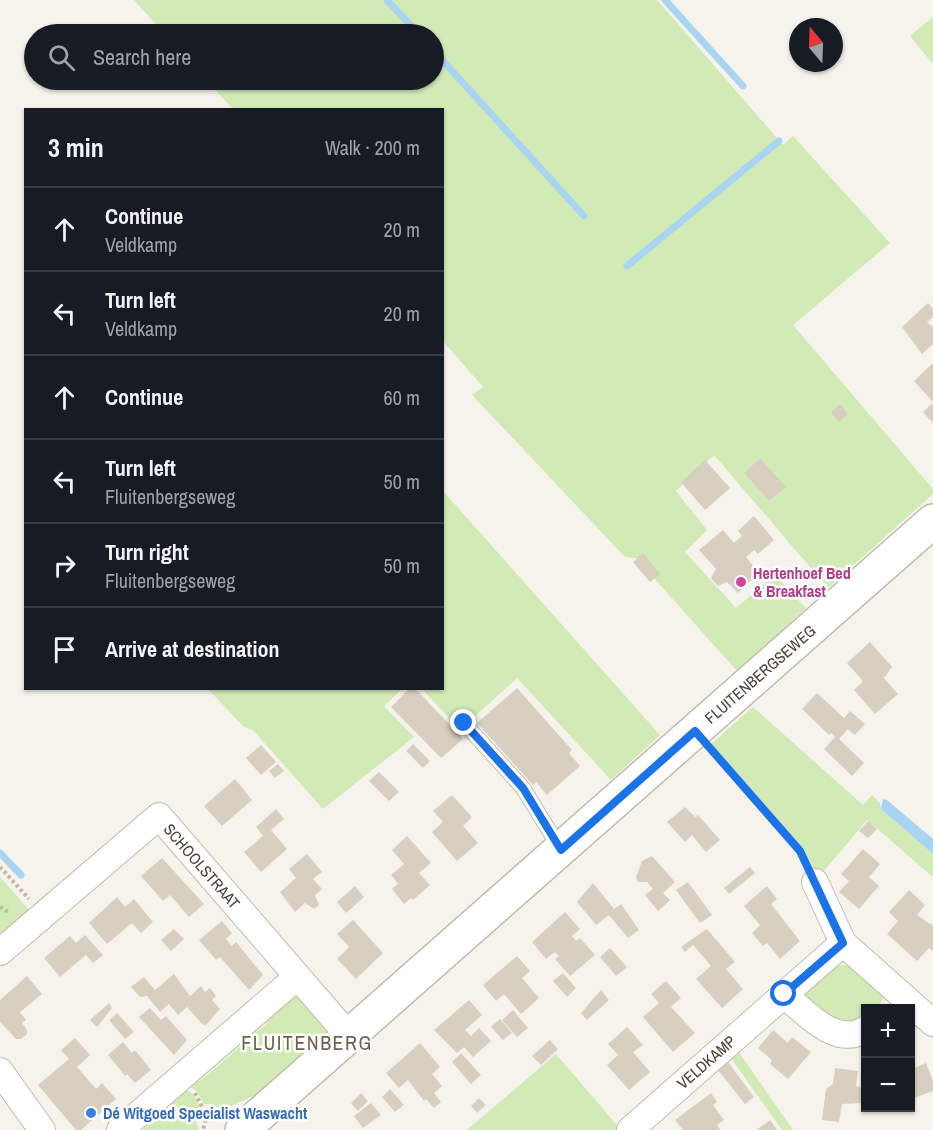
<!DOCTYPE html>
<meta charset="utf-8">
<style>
:root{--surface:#171b24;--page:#20242c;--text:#f1f3f6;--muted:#9ea1a6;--line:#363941}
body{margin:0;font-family:"Archivo Narrow",sans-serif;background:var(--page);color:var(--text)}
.controls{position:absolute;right:18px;bottom:18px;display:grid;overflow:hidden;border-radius:0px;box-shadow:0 2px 4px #0004}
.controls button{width:54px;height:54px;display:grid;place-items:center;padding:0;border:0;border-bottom:2px solid var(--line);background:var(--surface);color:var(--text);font:30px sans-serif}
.compass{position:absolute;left:789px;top:18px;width:54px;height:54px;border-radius:50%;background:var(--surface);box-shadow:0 2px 4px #0004;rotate:341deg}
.stop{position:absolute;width:18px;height:18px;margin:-14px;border:4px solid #1a73e8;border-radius:50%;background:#fff}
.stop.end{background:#1a73e8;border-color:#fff;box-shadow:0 2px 6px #0008}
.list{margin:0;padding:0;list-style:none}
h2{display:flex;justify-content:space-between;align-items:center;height:78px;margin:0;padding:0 24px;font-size:26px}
h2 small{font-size:20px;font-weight:400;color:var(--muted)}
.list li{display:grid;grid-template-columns:39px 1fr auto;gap:18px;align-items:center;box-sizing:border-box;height:84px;padding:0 24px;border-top:2px solid var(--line)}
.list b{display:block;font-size:22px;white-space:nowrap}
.list p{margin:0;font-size:20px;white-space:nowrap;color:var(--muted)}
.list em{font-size:20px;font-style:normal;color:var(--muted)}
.icon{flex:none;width:33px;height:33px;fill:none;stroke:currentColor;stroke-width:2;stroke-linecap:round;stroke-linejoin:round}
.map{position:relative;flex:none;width:933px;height:1130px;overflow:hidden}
.search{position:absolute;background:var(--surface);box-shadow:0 2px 4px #0004;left:24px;top:24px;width:420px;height:66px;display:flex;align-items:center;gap:15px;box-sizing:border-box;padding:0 21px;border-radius:33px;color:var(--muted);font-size:22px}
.panel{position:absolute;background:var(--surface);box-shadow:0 2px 4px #0004;left:24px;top:108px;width:420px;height:582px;border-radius:0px}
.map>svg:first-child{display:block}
.green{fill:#d2eab5;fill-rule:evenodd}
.water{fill:#a9d4f2}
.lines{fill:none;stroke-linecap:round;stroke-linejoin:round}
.stream{stroke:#a9d4f2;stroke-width:7}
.building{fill:#d8cfc1}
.service-casing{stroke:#c2bbae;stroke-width:16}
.minor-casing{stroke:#c2bbae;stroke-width:28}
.tertiary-casing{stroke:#c2bbae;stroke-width:36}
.path{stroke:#c4b79f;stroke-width:4;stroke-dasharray:3 3;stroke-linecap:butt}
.service{stroke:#fff;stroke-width:14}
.minor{stroke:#fff;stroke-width:26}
.tertiary{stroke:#fff;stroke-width:33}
.route{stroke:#1a73e8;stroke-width:8}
.hotel-dot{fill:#d1479c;stroke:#fff;stroke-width:2}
.shop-dot{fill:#3f7fe0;stroke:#fff;stroke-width:2}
.labels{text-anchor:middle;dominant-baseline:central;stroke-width:5;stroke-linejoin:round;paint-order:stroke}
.hotel-label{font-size:16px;font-weight:bold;fill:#b23c85;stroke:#fff;text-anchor:start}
.street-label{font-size:16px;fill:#4b4439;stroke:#fff}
.shop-label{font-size:16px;font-weight:bold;fill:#366cbe;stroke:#fff;text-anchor:start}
.quarter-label{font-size:20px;letter-spacing:1.5px;fill:#6e6250;stroke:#fff}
</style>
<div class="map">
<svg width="933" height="1130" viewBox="0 0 933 1130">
<rect width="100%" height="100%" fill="#f6f3ec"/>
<path class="green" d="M134 0H657L783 145 793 136 890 243 793 325 933 489V494L828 588 714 455 676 491 707 530 685 552 736 608 775 575 806 608 737 671 636 558 625 557 472 395 483 387 443 341 442 110 233 109 206 80H434V34H165ZM760 458 785 487 769 501 744 473Z
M933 17V64L910 36Z
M443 491 660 735 611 780 517 678 471 720 464 711 452 721 422 689 442 688Z
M208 689H402L384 706 414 737 323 809 254 731 243 726Z
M753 707 863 805 872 795 880 803 881 809 933 854V877L867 820 818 878 803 848 711 744Z
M0 877 31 912 0 937Z
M835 965H849L886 994 877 1008H866L865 1021 840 1029 800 992Z
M295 993 328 1024 330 1034 258 1105 251 1097 220 1111 212 1104H204L197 1091 185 1083 187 1080 200 1081 266 1024 268 1012Z
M736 1048 793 1130H782L728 1054Z
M556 1054 621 1130H467Z
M181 1086 194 1095 200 1106 194 1115 199 1130H143L171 1106V1095Z"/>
<path class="water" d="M883 799 887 800 933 839V854L881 809Z"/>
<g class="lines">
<path class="stream" d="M387 0 419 34
M665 0 743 86
M434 51 584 216
M627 266 779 141
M0 853 21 875"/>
</g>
<path class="building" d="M928 303 933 309V317L927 322 933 328V344L922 354 902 327Z
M933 363V402L914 381Z
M933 403V423L923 412Z
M840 404 848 414 839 422 831 412Z
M760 458 786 487 769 501 744 473Z
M705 460 730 488 705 510 681 482Z
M754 516 774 540 758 554 754 550 746 557 759 573 738 593 727 582 718 586 711 578 716 569 699 550 723 530 734 543 742 536 738 531Z
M643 553 660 574 650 582 633 562Z
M870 642 892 667 885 677 882 676 898 694 875 714 854 690 863 681 847 663Z
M410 688H415L463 739 441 758 391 707Z
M517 688 572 750 569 753 580 766 547 795 536 782 533 785 477 723Z
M817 693 844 718 850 711 865 724 855 735 848 729 839 739 864 763 852 776 824 749 835 737 831 733 829 735 802 709Z
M413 744 430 761 423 768 406 751Z
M261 745 276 762 261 775 246 758Z
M278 764 284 771 275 778 269 771Z
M379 772 399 792 389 801 369 781Z
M235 779 252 800 222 826 204 806Z
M452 795 472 817 463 826 478 843 457 861 432 832 443 822 433 811Z
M685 807 695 817 698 815 720 840 706 852 692 835 685 842 667 822Z
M276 809 284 819 271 830 287 849 261 872 244 852 263 836 256 827Z
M868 821 877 829 868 838 859 831Z
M407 836 431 863 419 873 430 885 413 900 411 898 404 904 392 889 398 884 391 875 404 864 392 850Z
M863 849 880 864 869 877 879 886 859 909 839 892 849 881 841 874Z
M307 854 322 872 313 879 322 889 315 895 319 905 314 909 305 903 295 912 280 892 296 878 289 869Z
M652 856 675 882 663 893 670 900 658 911 645 895 653 889 647 882H638L636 877 642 861Z
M162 858 204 904 189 917 170 895 163 901 141 876Z
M750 867 755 873 729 894 724 888Z
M688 882 712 915 700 923 676 890Z
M593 883 614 909 621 904 639 930 628 938 609 915 596 925 577 902Z
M355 886 364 897 346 913 337 902Z
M767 886 777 899 771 904 800 941 780 959 767 943 763 946 752 933 760 925 744 906Z
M909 890 925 905 917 915 933 926V951L929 948 917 961 887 934 898 921 889 912Z
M117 897 125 907 134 899 153 922 141 933 132 923 107 944 89 923Z
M565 912 580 929 572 936 576 941 580 938 595 955 570 976 555 959 559 956 555 952 546 959 532 942Z
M353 920 383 953 356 979 337 959 349 947 337 934Z
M222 921 232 933 226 939 232 946 236 942 263 975 249 990 220 957 216 960 199 940Z
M174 929 184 939 171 951 161 940Z
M707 929 735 962 726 969 743 989 722 1008 696 979 711 966 693 945 685 952 681 947Z
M85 935 103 955 93 963 86 955 60 977 44 958 70 936 76 943Z
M610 948 627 967 616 976 600 957Z
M517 956 530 971 522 978 539 998 521 1014 504 994 496 1001 483 985Z
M563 973 576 988 567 997 553 981Z
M174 974 190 996 201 986 205 992 210 988 216 996 212 1000 220 1009 206 1025 202 1024 187 1007 178 1015 169 1004 160 1012 147 996 140 997 131 987 144 977 155 990Z
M27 976 42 994 20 1012 26 1020 22 1023 27 1030V1034L21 1039H16L0 1022V1000Z
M666 981 681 998 671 1007 695 1033 673 1052 643 1017 659 1003 651 994Z
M601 990 609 1000 587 1020 581 1013Z
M469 1000 482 1015 465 1030 471 1036 479 1028 491 1041 473 1057 464 1047 457 1053 434 1030Z
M109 1003 112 1008 97 1027 90 1020Z
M150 1008 161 1020 166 1016 187 1040 174 1055 139 1017Z
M513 1010 528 1028 517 1037 502 1020Z
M117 1013 134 1032 125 1039 109 1020Z
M500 1019 512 1033 503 1040 491 1027Z
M627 1027 643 1045 633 1052 650 1072 629 1090 607 1065 618 1055 608 1044Z
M773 1030 788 1043 792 1037 811 1052 788 1079 770 1064 772 1060 758 1048Z
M75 1038 90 1055 77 1067 96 1089 102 1083 116 1099 81 1130H76L38 1085 69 1059 61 1050Z
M550 1040 558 1049 541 1065 532 1056Z
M123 1042 132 1053 135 1050 151 1070 135 1083 127 1074 125 1076 108 1055Z
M420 1043 440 1067 432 1074 442 1086 434 1093 441 1102 434 1108 426 1099 424 1101 408 1080 399 1088 386 1073Z
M461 1053 481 1075 471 1084 452 1062Z
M910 1060 914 1068 926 1063 933 1081V1091L914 1098 910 1088Z
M728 1062 754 1097 745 1104 718 1070Z
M835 1068 858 1071 856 1086 866 1089V1100L861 1103 842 1104 839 1122 822 1120 826 1089 833 1084Z
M390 1089 404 1105 395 1112 382 1097Z
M361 1093 368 1101 358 1111 351 1103Z
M711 1093 717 1102 713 1105 724 1120 717 1125 720 1130H683L675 1120Z
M479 1098 486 1105 477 1113 471 1106Z
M371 1103 381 1115 363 1128 354 1116Z
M770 1120 777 1130H756Z"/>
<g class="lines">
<g class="service-casing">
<path id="service" d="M464 723 523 788 561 850"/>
</g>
<g class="minor-casing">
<path id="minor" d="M815 882 843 943 933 1023
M0 952 159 816 349 1036
M784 995C806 1012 836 1049 866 1029
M0 1071 42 1130
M120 1130 297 977
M630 1130 843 943"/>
</g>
<g class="tertiary-casing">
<path id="tertiary" d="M242 1130 933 521"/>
</g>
<path class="path" d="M712 751 800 851 805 862
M0 867 29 899
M0 907 10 913
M195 1093 207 1116 203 1130
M207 1116 221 1114"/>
<use href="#service" class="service"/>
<use href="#minor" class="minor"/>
<use href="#tertiary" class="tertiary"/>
</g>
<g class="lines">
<path class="route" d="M464 723 523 788 561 850 695 731 800 851 843 943 784 994"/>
</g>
<circle class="hotel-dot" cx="741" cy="582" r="6"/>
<circle class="shop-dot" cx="91" cy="1113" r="6"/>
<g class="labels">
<g class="hotel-label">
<text x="753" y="573">Hertenhoef Bed<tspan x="753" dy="18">&amp; Breakfast</tspan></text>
</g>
<g class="street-label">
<text transform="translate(760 674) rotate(-41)">FLUITENBERGSEWEG</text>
<text transform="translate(202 866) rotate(49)">SCHOOLSTRAAT</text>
<text transform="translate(706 1062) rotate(-41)">VELDKAMP</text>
</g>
<g class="shop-label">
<text x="103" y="1113">Dé Witgoed Specialist Waswacht</text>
</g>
<g class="quarter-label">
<text x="307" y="1042">FLUITENBERG</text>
</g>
</g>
</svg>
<div class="controls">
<button>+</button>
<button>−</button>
</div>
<svg class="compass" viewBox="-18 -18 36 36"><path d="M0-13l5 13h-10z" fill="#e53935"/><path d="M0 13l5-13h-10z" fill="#9ea1a6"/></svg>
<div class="stop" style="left:784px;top:994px"></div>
<div class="stop end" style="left:464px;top:723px"></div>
<div class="search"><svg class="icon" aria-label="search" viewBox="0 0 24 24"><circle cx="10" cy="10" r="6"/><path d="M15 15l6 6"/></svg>Search here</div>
<section class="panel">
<h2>3 min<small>Walk · 200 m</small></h2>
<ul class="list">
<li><svg class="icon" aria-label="ahead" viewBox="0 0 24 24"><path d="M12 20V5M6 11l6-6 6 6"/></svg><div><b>Continue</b><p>Veldkamp</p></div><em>20 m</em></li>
<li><svg class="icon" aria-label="left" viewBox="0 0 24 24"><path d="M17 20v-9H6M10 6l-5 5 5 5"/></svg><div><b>Turn left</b><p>Veldkamp</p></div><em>20 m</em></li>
<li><svg class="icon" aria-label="ahead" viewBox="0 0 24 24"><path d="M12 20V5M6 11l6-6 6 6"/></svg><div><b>Continue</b></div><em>60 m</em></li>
<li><svg class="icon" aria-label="left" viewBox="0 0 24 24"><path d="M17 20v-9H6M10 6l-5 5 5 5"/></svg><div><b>Turn left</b><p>Fluitenbergseweg</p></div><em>50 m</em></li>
<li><svg class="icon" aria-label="right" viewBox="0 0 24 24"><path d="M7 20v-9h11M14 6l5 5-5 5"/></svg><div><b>Turn right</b><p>Fluitenbergseweg</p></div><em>50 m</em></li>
<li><svg class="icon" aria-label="arrive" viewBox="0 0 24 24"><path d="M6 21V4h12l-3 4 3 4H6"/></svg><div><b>Arrive at destination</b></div></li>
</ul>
</section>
</div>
